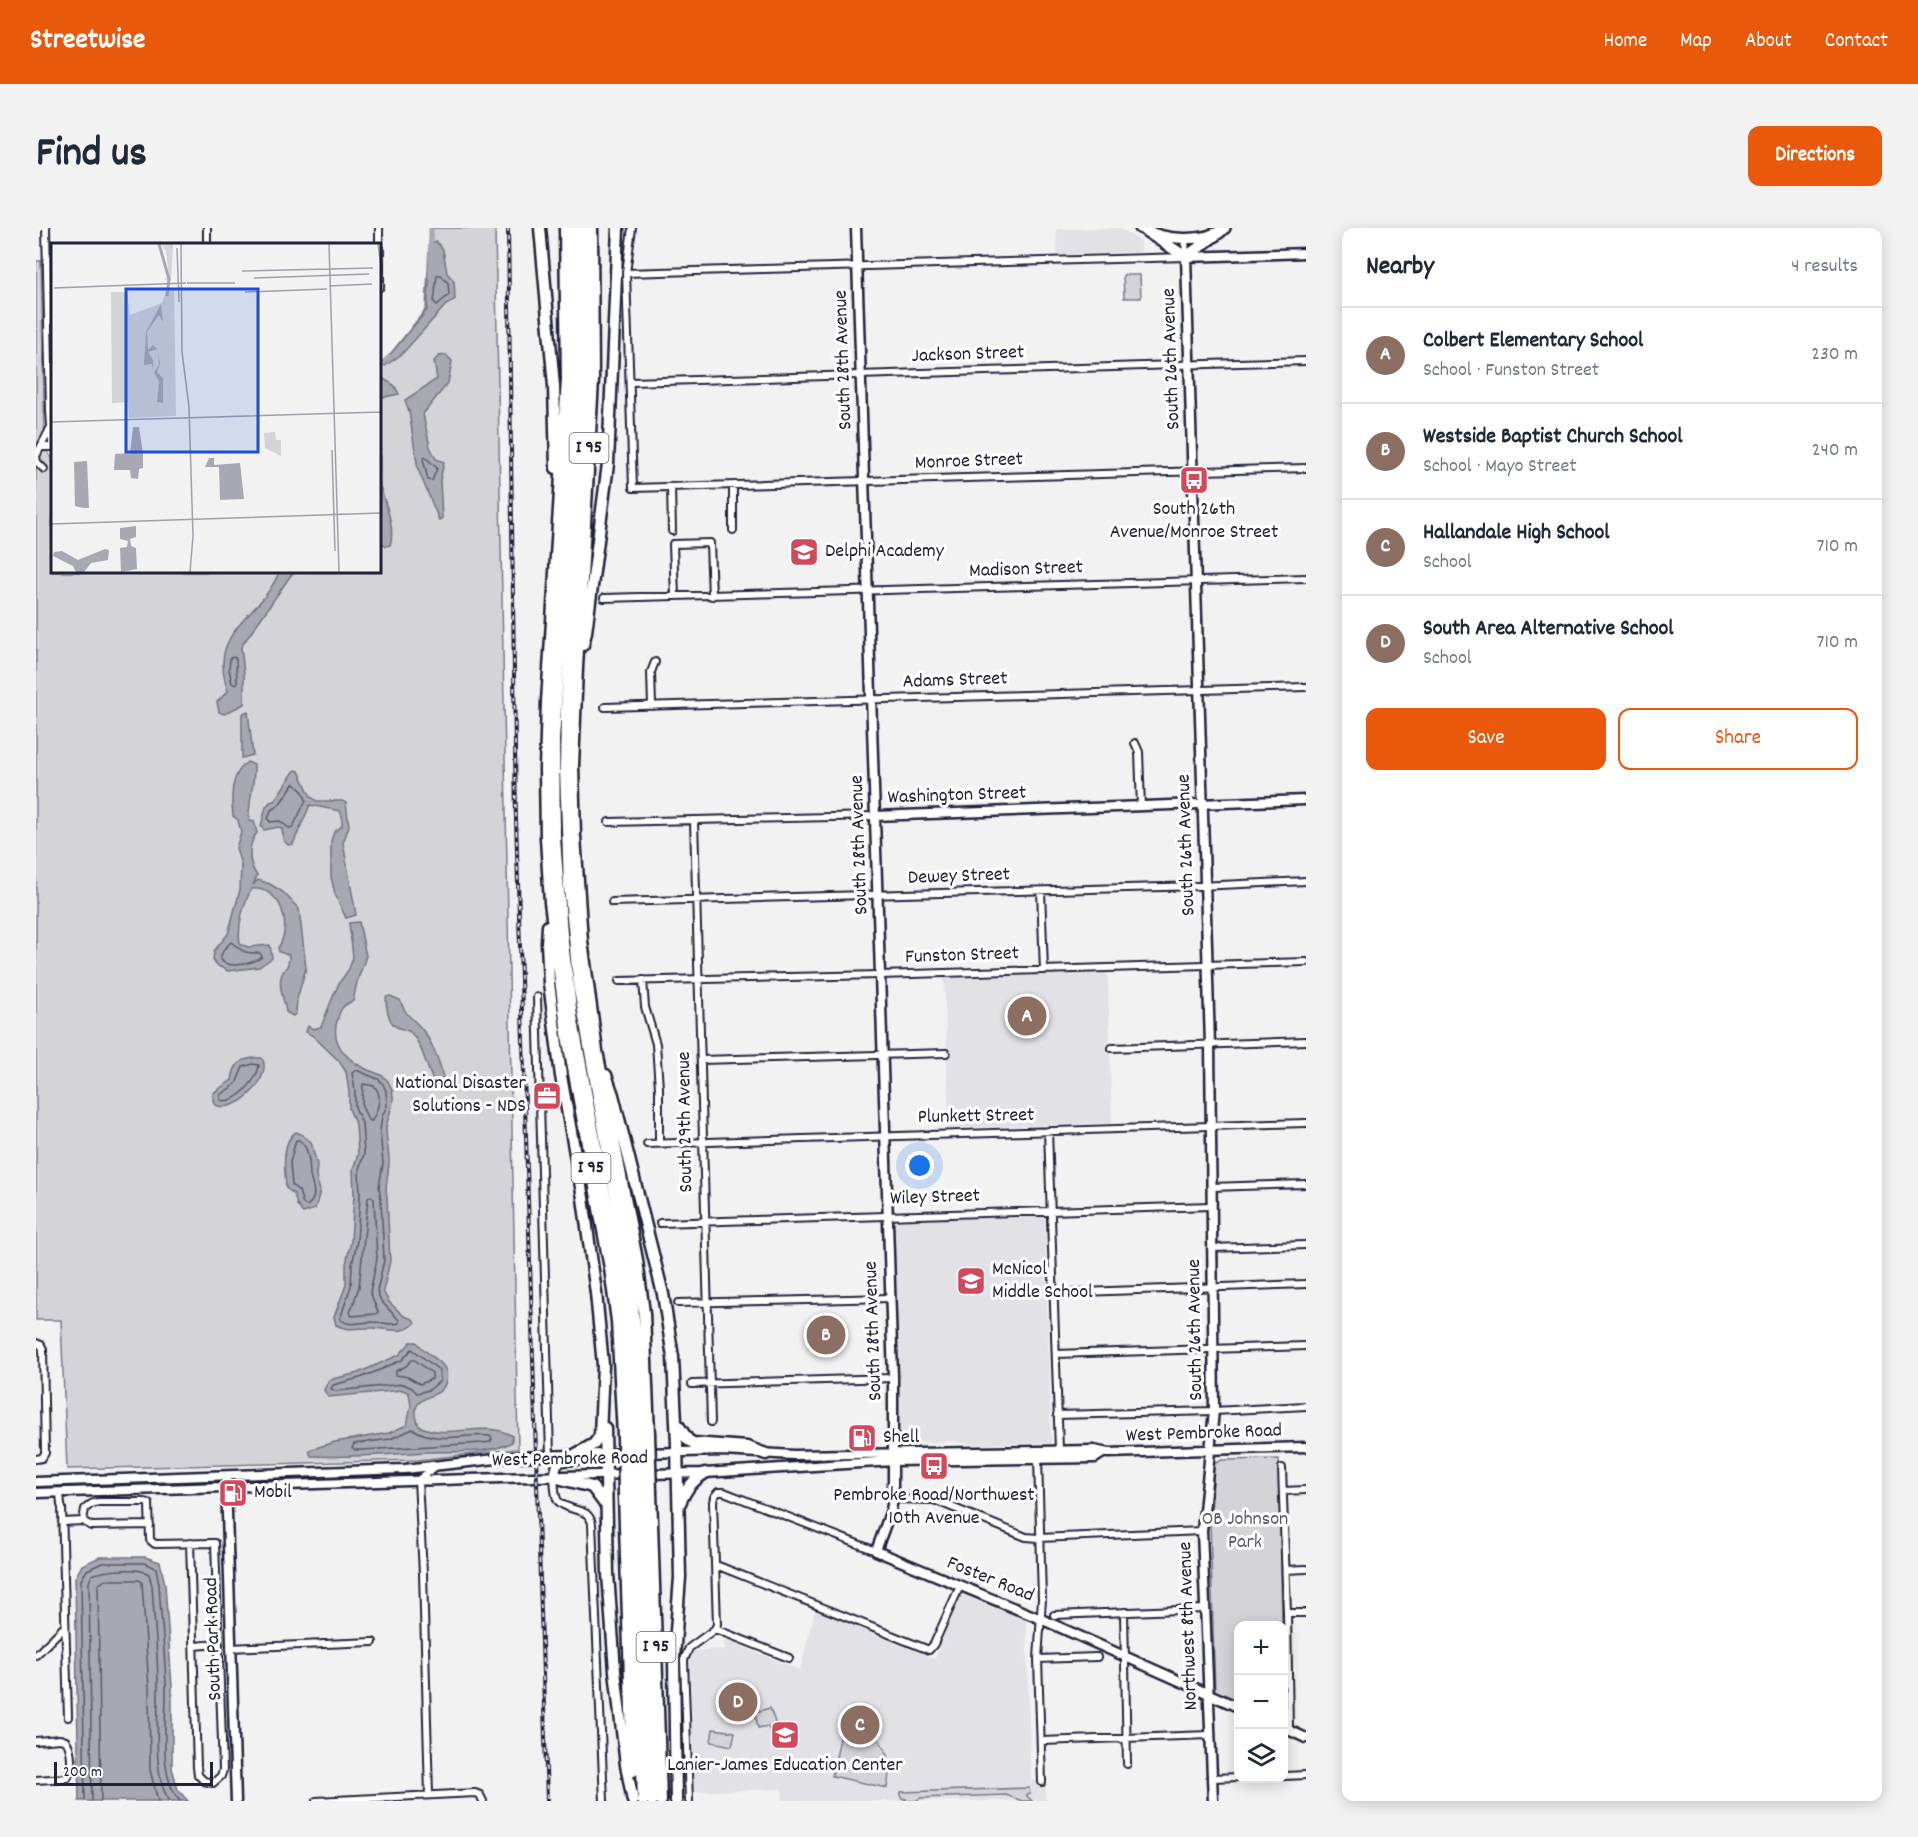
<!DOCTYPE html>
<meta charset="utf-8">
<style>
:root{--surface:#fff;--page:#f2f2f3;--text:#1f2937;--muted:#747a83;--line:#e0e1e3;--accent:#ea580c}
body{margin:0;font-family:Dekko,sans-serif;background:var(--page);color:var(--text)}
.controls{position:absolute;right:18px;bottom:18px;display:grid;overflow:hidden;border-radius:12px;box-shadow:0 3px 15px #0003}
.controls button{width:54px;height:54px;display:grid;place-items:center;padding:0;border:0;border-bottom:2px solid var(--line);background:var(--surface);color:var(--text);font:30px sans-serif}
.scale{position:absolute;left:18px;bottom:15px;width:159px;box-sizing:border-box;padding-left:6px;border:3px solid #22223b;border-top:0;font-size:16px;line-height:21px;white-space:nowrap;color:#22223b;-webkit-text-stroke:4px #fff;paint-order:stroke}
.you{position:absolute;left:884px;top:938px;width:21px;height:21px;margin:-15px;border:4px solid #fff;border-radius:50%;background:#1a73e8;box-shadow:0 0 0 9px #1a73e833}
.badge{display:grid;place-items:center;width:39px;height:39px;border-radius:50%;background:var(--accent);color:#fff;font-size:20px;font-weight:700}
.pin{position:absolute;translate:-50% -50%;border:3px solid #fff;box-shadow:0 2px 6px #0006}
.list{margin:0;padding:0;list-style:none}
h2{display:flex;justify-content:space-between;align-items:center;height:78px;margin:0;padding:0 24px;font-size:26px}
h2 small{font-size:20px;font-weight:400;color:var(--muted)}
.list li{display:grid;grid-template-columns:39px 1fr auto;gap:18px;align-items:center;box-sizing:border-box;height:96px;padding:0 24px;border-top:2px solid var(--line)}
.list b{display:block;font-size:22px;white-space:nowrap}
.list p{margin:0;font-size:20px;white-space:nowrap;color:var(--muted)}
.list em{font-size:20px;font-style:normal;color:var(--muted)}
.actions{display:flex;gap:12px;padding:18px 24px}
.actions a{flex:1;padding:14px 0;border:2px solid var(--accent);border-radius:12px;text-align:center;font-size:21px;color:var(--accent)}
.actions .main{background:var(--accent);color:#fff}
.icon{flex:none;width:33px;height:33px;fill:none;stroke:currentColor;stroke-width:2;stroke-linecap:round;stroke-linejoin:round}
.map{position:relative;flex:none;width:1270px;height:1573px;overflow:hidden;border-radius:12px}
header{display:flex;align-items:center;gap:36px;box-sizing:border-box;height:84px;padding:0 30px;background:var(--accent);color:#fff}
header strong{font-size:28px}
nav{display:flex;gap:33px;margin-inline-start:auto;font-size:21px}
.intro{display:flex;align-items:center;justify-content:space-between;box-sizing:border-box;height:144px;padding:0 36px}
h1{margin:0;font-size:42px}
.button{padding:15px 27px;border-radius:12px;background:var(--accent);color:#fff;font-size:21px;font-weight:700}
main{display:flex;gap:36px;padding:0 36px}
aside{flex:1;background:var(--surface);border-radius:12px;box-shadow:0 3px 15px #0003}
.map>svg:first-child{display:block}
.built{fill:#e2e2e6}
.green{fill:#d3d3d8;stroke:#7a7a8a;stroke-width:1.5}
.water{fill:#a8a8b2;stroke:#727282;stroke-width:1.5}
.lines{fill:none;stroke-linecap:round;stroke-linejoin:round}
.shore{stroke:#58586b;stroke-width:1.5}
.canal{stroke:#a8a8b2;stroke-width:5}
.street-tunnel{stroke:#c8c8ce;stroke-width:6;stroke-dasharray:6 3;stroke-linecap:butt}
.street-casing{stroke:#22223b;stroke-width:10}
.secondary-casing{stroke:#22223b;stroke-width:13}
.primary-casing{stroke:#22223b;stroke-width:14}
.highway-casing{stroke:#22223b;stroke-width:15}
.street{stroke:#fff;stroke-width:6}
.secondary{stroke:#fff;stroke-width:8}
.primary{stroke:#fff;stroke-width:9}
.highway{stroke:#fff;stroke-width:10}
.rail-casing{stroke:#22223b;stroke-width:4}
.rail{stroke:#fff;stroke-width:1.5;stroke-dasharray:4.5;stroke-linecap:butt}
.highway-bridge-casing{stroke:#22223b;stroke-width:15;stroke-linecap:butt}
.highway-bridge{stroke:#fff;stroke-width:10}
.labels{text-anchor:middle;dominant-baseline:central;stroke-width:6;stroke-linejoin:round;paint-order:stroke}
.shield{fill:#fff;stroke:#646476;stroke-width:1.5}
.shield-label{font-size:18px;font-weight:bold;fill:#22223b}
.street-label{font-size:20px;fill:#22223b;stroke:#fff}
.poi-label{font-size:20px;fill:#22223b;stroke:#fff;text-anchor:start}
.park-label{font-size:20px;fill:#57576a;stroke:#fff}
.inset-river{fill:none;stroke:#a8a8b2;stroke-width:3}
.inset-road{fill:none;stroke:#9f9fa9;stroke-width:1.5}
.view{fill:#1d4ed8;fill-opacity:0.15;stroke:#1d4ed8;stroke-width:3}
.inset-edge{fill:none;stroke:#22223b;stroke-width:3}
</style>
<header>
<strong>Streetwise</strong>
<nav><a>Home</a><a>Map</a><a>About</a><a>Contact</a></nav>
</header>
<div class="intro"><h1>Find us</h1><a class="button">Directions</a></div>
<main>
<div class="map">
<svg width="1270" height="1573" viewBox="0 0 1270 1573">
<rect width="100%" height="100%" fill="#f2f2f3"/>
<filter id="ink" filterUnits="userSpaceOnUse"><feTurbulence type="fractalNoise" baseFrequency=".0167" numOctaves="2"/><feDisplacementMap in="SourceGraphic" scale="12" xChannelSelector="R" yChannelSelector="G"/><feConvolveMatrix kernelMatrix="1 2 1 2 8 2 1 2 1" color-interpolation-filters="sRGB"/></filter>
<g filter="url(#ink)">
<path class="built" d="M1083 0 1105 13V24L1021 27 1020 1Z
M1072 745 1076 895 913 900 908 750Z
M1009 988 1015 1215 935 1216 917 1213 872 1215 864 1207 857 993Z
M925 1365 990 1390 995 1552 1009 1553 1010 1573H747L746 1561 657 1564 654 1423 688 1421V1411L764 1442 779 1382 899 1431Z"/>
<path class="green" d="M394 0H459L482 1221 382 1232 31 1241 25 1092H0V33H5L9 221 16 230V344H344V137H346L390 81Z
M1087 47H1104L1105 70H1088Z
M1243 1231 1246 1397 1202 1398V1475L1179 1465 1174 1294C1177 1274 1176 1256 1178 1236L1186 1232Z
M734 1480 742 1503 734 1505 732 1498 722 1500 719 1484Z
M812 1487C842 1507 859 1520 851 1560L796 1548 806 1501Z
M677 1501 699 1504 696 1518 675 1514Z
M993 1560 994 1566 990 1567 996 1573H986L970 1567 885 1570 879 1573H868L870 1571 865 1570V1564Z"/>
<path class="water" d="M400 13 407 22 411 45 418 53 419 71 409 78 366 126 349 138 347 135 391 82 396 15Z
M410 127 416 133 412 155 387 186 394 219 400 231 408 234 404 252 406 290 403 292 382 241 373 184 369 172 401 151 398 133 403 128Z
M344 149 358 157 363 166 344 170Z
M344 258C349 275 360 300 354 317L350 318 344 313Z
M243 344H260L255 347 205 419 208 446V476L188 486 183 484 181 474 192 463C170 401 225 391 243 344Z
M212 483 217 527 206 530V486Z
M211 534 218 537C219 556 212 574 213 593H218L221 605C211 617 212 635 221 648L217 657 222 652 234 656 247 664 263 681 270 740 261 771 260 785 257 788 250 784C249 774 242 759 245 749 248 738 253 742 253 727L243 724 242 720C257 698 246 658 215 661 207 678 201 696 204 716L212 719 234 717 236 730 223 739 192 743 180 737 177 732 178 723 192 706 204 662 205 637 200 620 205 604 202 592 197 588C195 569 194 547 211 534Z
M259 542 263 543 275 569 281 573H306L310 575 313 598 307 615 320 687 310 690 299 666 295 649V613L298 604 306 598V588L304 583 274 577 257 616 252 617 248 613 246 601 243 599 228 602 225 598 230 579 234 574 238 573Z
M323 694 330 728 321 754 317 773C306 777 304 782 301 793 294 816 312 833 332 842 341 846 349 846 354 857 362 872 352 885 350 901 350 912 353 922 353 933 353 946 348 956 351 969L354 1033 347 1063 353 1074 368 1088 377 1091 379 1095C368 1107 352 1101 338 1100 324 1099 313 1104 300 1097L298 1089 310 1057V1036L315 1013 318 967 317 941 322 926 320 897 313 881V864L310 844 303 833 277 808 270 804 272 798 277 801 285 799 296 771 303 755 313 741 317 729 313 695Z
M354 768 364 772C371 792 378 789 388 804 396 815 409 844 407 857L404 859 400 858C390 842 389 822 377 807 372 800 366 802 361 799 352 795 350 778 350 769Z
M217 830H226C237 850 201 887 179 877L177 872V865L196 852C198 837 203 832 217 830Z
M260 904 265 906 275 914 281 937 280 948 284 963 279 981 267 985 261 977 258 966 250 960C249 944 244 914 260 904Z
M375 1114H381C389 1128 415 1133 410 1153 405 1176 369 1161 383 1198 412 1213 448 1191 476 1208V1214C453 1227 418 1223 392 1224 353 1226 314 1230 275 1228L273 1222 299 1214 353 1205 371 1197 375 1178 373 1165 367 1162 292 1169 288 1162 293 1152 322 1145 363 1127Z
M64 1329H109L124 1334 129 1356 136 1459V1540L142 1562 152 1573H43L39 1350 46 1337Z"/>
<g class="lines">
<path class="shore" d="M401 47H405L412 55 413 67 401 77 398 74Z
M389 229 401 240 396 253 392 252 387 231Z
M198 429 200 431 201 455 199 457 196 455 193 441 194 430Z
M258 555 267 564 270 572 257 599 253 600 244 593 234 594 232 591 235 582 243 577Z
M195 714C208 724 206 725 224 725L226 729C212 740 164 743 195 714Z
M217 836 223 837C222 852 200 877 184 872V867L200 856 207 839Z
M320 842 342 851 347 856 350 863 351 878 346 888 344 903 347 936 343 959 345 971 348 1032 341 1063 345 1073 363 1092V1095C354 1098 347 1094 338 1094 326 1093 314 1100 304 1091L315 1058 316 1037 321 1013 324 968 323 941 328 926 326 895 319 879V863L316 845Z
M327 856 338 858C348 868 341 883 336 893L332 892 326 878Z
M260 912H263C274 920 273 935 274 947 276 959 283 969 271 978L267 976 263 963 256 957 254 934Z
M335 968 338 971 341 1031 334 1064 342 1084 340 1086 316 1088 314 1085 323 1059 332 970Z
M376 1121 403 1142 404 1153 393 1162 381 1165 376 1160 367 1156 300 1163 295 1161 297 1157 324 1150 346 1141 366 1132Z
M376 1132H379L396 1145V1151L384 1156 372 1149 360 1147V1143L370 1138Z
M377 1201C402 1217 427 1205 454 1208L456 1211 454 1214 447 1215 326 1222H319L316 1220 318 1216 354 1211Z
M49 1573 45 1352 51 1342 66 1335H108L120 1340 123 1357C125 1391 129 1425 130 1459 131 1492 121 1548 144 1573
M56 1573 53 1354 56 1347C68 1342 102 1339 113 1346L116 1358C118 1391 122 1426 122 1459 123 1488 115 1550 134 1573
M65 1573 62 1357 69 1352H103L106 1354 113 1460 114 1542 122 1573"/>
<path class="canal" d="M395 48V0
M344 137 354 129"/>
<path class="street-tunnel" d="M8 241 16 245"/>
<g class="street-casing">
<path id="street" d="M10 0 14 183 16 214
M171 0V16
M343 0V16
M596 0 590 45 597 260 1270 240
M344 21V59
M590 45 1150 29 1149 10
M595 154 1270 133
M5 219H16
M8 241 1 234 0 228 14 201
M697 258V302
M635 259 636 303
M639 368 637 316 674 315 676 368
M568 370 1270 350
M616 478 615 444 619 434
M569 479 1270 459
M1099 515 1103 524 1105 579
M658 592 675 1194
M573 594 839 588
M1005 663 1008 742
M576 674 1163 658 1270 653
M607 752 609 779 620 816 623 860V916
M583 753 844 747 1270 734
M501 769 514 1227
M1076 820 1270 813
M665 832 910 825
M1012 903 1023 1222
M611 916 1270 895
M1175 959 1270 956
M624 995 1175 978
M1176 1020 1270 1017
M1018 1065 1270 1056
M642 1075 854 1070
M0 1115 5 1117 7 1121 9 1225 6 1230 0 1231
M1020 1126 1270 1118
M656 1156 857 1150
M1021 1187 1178 1183 1270 1178
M1002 1230 1006 1371 1002 1431 1006 1554
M1246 1240 1251 1385 1253 1502
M518 1249C519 1256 518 1267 522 1273 533 1285 553 1278 556 1296L568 1573
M1247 1263 1270 1262
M24 1264 25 1277
M857 1271 898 1272 990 1309 1003 1310 1166 1303
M26 1280 32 1489
M47 1293 49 1281 55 1276 62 1274H109L113 1275 114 1312 119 1316 179 1315 187 1542 185 1548 177 1555 168 1553 162 1547 161 1539 154 1315
M47 1293 55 1298 114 1297
M26 1294 47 1293
M680 1337 893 1422 898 1416 924 1358
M1250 1342 1270 1341
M1088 1384 1091 1536
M1251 1385H1270
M1018 1387 1168 1381
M679 1401 681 1396 677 1274 678 1269 682 1264H688L840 1323
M679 1401 753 1430
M158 1418 183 1416
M194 1420 337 1414
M0 1427 29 1398
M1002 1431 1061 1429
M0 1513 24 1511 30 1513C36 1521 37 1542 31 1550L0 1552
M1005 1513 1174 1507
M1248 1548 1270 1547
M1176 1550 1202 1549
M393 1567 387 1345 382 1252 399 1239
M280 1573 439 1565 444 1567 447 1573
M653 1573 648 1432 653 1420 679 1401"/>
</g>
<g class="secondary-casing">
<path id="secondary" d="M820 0 857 1150V1271L855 1282 840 1323 1005 1391 1202 1479
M839 588 1270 572
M608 1225 686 1223 758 1227 1058 1222 1072 1225 1270 1219
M609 1246 669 1245 857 1233 1059 1230 1067 1225
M518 1249 521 1236 527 1233 552 1231
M190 1253 200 1573
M0 1254 369 1241 478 1229 593 1225
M0 1265 593 1246
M1248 1500 1270 1510
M1177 1573 1166 1303 1178 1183 1174 817 1150 29 1270 25"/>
</g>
<g class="primary-casing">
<path id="primary" d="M1104 0C1128 12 1167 16 1189 0"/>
</g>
<g class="highway-casing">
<path id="highway" d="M504 0 518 158 520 240
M529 0 531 151 511 474 509 541 510 610 514 674 532 813 574 1040 581 1093 587 1208
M538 0 539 160 518 512 519 610 526 706 536 788 584 1048 590 1100 596 1208
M547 0 548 149 530 484 529 541 533 658 543 761 595 1056 601 1129 604 1206
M556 0 557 152 541 440 537 538 539 608 546 713 561 823 601 1032 608 1085 613 1206
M1110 3 1150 29 1185 3
M547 417 550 404 572 236 582 0
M512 698 511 715 513 755 525 848 547 970 560 1065 567 1137 564 1208 558 1216 540 1226
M570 847 577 867 627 1066 637 1129 641 1216 644 1349 638 1430 640 1573
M642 1197 652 1212 657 1215 711 1219 730 1226
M569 1200 572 1346 579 1443 590 1537 597 1573
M518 1249 556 1259 568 1275
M615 1264 625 1573
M598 1266 607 1573
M606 1266 616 1573
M588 1267 597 1543
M644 1275C650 1261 656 1253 669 1245"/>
</g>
<use href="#street" class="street"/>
<use href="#secondary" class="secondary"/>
<use href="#primary" class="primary"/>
<use href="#highway" class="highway"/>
<g class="rail-casing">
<path id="rail" d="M472 0 480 592 511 1573"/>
</g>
<use href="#rail" class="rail"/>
<g class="highway-bridge-casing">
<path id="highway-bridge" d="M604 1206 606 1266
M613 1206 615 1264
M587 1208 588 1267
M596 1208 598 1266"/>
</g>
<use href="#highway-bridge" class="highway-bridge"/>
</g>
</g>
<defs>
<g id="bus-square" transform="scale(1.5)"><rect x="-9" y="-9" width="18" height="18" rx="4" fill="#d1495b" stroke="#fff"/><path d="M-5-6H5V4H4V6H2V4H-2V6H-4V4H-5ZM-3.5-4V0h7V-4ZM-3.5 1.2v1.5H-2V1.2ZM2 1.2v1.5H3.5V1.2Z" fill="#fff"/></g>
<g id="school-square" transform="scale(1.5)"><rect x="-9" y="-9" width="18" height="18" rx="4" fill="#d1495b" stroke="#fff"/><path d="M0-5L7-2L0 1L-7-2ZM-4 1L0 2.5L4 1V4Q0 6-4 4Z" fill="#fff"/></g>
<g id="office-square" transform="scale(1.5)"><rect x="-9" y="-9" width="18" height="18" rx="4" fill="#d1495b" stroke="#fff"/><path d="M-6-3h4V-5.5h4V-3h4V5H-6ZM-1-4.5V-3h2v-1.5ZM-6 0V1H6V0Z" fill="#fff"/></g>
<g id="fuel-square" transform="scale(1.5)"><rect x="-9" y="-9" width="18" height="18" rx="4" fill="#d1495b" stroke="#fff"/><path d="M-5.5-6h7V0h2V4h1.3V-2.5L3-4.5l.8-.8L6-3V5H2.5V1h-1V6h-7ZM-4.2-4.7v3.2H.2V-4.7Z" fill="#fff"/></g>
</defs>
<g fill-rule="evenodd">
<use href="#bus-square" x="1158" y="252"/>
<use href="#school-square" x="768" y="324"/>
<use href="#office-square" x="511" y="868"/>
<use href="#school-square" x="935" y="1053"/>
<use href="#fuel-square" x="826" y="1210"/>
<use href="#bus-square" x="898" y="1238"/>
<use href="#fuel-square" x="197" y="1265"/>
<use href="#school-square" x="749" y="1507"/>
</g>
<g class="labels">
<g class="shield">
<rect x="533.5" y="205" width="39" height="30" rx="4.5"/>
<rect x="535.5" y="925" width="39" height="30" rx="4.5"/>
<rect x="600.5" y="1404" width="39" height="30" rx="4.5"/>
</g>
<g class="shield-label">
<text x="553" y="220">I 95</text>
<text x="555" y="940">I 95</text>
<text x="620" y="1419">I 95</text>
</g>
<g class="street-label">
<text transform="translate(932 127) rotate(-2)">Jackson Street</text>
<text transform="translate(1136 131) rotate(-92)">South 26th Avenue</text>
<text transform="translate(808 132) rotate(-92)">South 28th Avenue</text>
<text transform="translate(933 234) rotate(-2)">Monroe Street</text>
<text transform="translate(990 342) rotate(-2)">Madison Street</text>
<text transform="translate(919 453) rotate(-2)">Adams Street</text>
<text transform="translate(921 568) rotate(-2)">Washington Street</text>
<text transform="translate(824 617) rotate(-92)">South 28th Avenue</text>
<text transform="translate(1151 617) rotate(-92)">South 26th Avenue</text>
<text transform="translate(923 649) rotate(-2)">Dewey Street</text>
<text transform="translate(926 728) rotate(-2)">Funston Street</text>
<text transform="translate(940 889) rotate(-1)">Plunkett Street</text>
<text transform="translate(650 894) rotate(-91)">South 29th Avenue</text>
<text transform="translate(899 970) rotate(-2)">Wiley Street</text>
<text transform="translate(1160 1102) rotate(-91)">South 26th Avenue</text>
<text transform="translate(838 1103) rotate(-92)">South 28th Avenue</text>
<text transform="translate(1168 1206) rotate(-2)">West Pembroke Road</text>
<text transform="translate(534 1232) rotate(-1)">West Pembroke Road</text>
<text transform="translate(954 1352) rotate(22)">Foster Road</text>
<text transform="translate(1153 1398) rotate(-92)">Northwest 8th Avenue</text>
<text transform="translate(178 1411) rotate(-92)">South Park Road</text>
</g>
<g class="poi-label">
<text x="1158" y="282" text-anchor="middle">South 26th<tspan x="1158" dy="23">Avenue/Monroe Street</tspan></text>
<text x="789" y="324">Delphi Academy</text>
<text x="490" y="856" text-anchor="end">National Disaster<tspan x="490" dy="23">Solutions - NDS</tspan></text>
<text x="956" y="1042">McNicol<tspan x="956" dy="23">Middle School</tspan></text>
<text x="847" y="1210">Shell</text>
<text x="218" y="1265">Mobil</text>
<text x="898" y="1268" text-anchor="middle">Pembroke Road/Northwest<tspan x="898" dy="23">10th Avenue</tspan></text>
<text x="749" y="1538" text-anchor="middle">Lanier-James Education Center</text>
</g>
<g class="park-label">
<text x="1209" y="1292">OB Johnson<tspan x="1209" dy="23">Park</tspan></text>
</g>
</g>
<g transform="translate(15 15)">
<rect width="330" height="330" fill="#f2f2f3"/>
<path d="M110 1H122L120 38 113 36 118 34 115 8ZM116 45H123L125 173 78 175 77 159 61 160 60 49H76L79 72 111 60ZM224 189 225 197H230V213L214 205 213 190Z" fill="#d3d3d8"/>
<path d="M110 61 112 79 108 72 96 89 97 107 102 102 107 107 109 121 106 129 112 135V160L106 159 108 139 103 129 108 122 107 106 97 109 102 117V127L101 121 93 122 95 89ZM82 184H88L92 210V225L88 226 87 236 80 235 79 227H63L64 211 79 210ZM158 215H163V222L189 220 193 256 169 257 168 224H154ZM36 218 38 265H32L24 263 23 219ZM85 283V294L79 296 80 303 85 305 86 326 70 329 69 305 76 304 77 298 69 296V285ZM54 306 58 307 57 317 40 320 33 329H25L22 323 2 313 3 309 11 308 27 317Z" fill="#a8a8b2"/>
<path class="inset-river" d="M108 1 118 36 116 53"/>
<path class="inset-road" d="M130 1 131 109 138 164 142 293 139 329M278 1 288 329M327 1 330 23M126 5 128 59M191 28 322 25M203 35 318 31M136 40H184M278 43 321 41M330 43V154M3 45 135 40M194 49 276 46M330 157V178M0 179 330 169M281 207 284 308M0 281 330 270"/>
<path class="view" d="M75 46H207V209H75Z"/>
<rect width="330" height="330" class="inset-edge"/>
</g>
</svg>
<div class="controls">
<button>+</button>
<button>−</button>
<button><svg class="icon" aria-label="layers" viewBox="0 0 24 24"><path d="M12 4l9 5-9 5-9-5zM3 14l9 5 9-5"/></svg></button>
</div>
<div class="scale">200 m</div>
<div class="you"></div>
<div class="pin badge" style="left:991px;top:788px;background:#8d6e63">A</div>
<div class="pin badge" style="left:790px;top:1107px;background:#8d6e63">B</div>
<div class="pin badge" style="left:824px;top:1497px;background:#8d6e63">C</div>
<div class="pin badge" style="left:702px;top:1474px;background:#8d6e63">D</div>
</div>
<aside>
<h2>Nearby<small>4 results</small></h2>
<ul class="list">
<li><span class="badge" style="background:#8d6e63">A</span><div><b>Colbert Elementary School</b><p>School · Funston Street</p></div><em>230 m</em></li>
<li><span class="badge" style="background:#8d6e63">B</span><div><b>Westside Baptist Church School</b><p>School · Mayo Street</p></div><em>240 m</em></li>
<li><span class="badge" style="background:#8d6e63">C</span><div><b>Hallandale High School</b><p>School</p></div><em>710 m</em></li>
<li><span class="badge" style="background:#8d6e63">D</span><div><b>South Area Alternative School</b><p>School</p></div><em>710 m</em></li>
</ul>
<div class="actions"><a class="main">Save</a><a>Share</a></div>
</aside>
</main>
